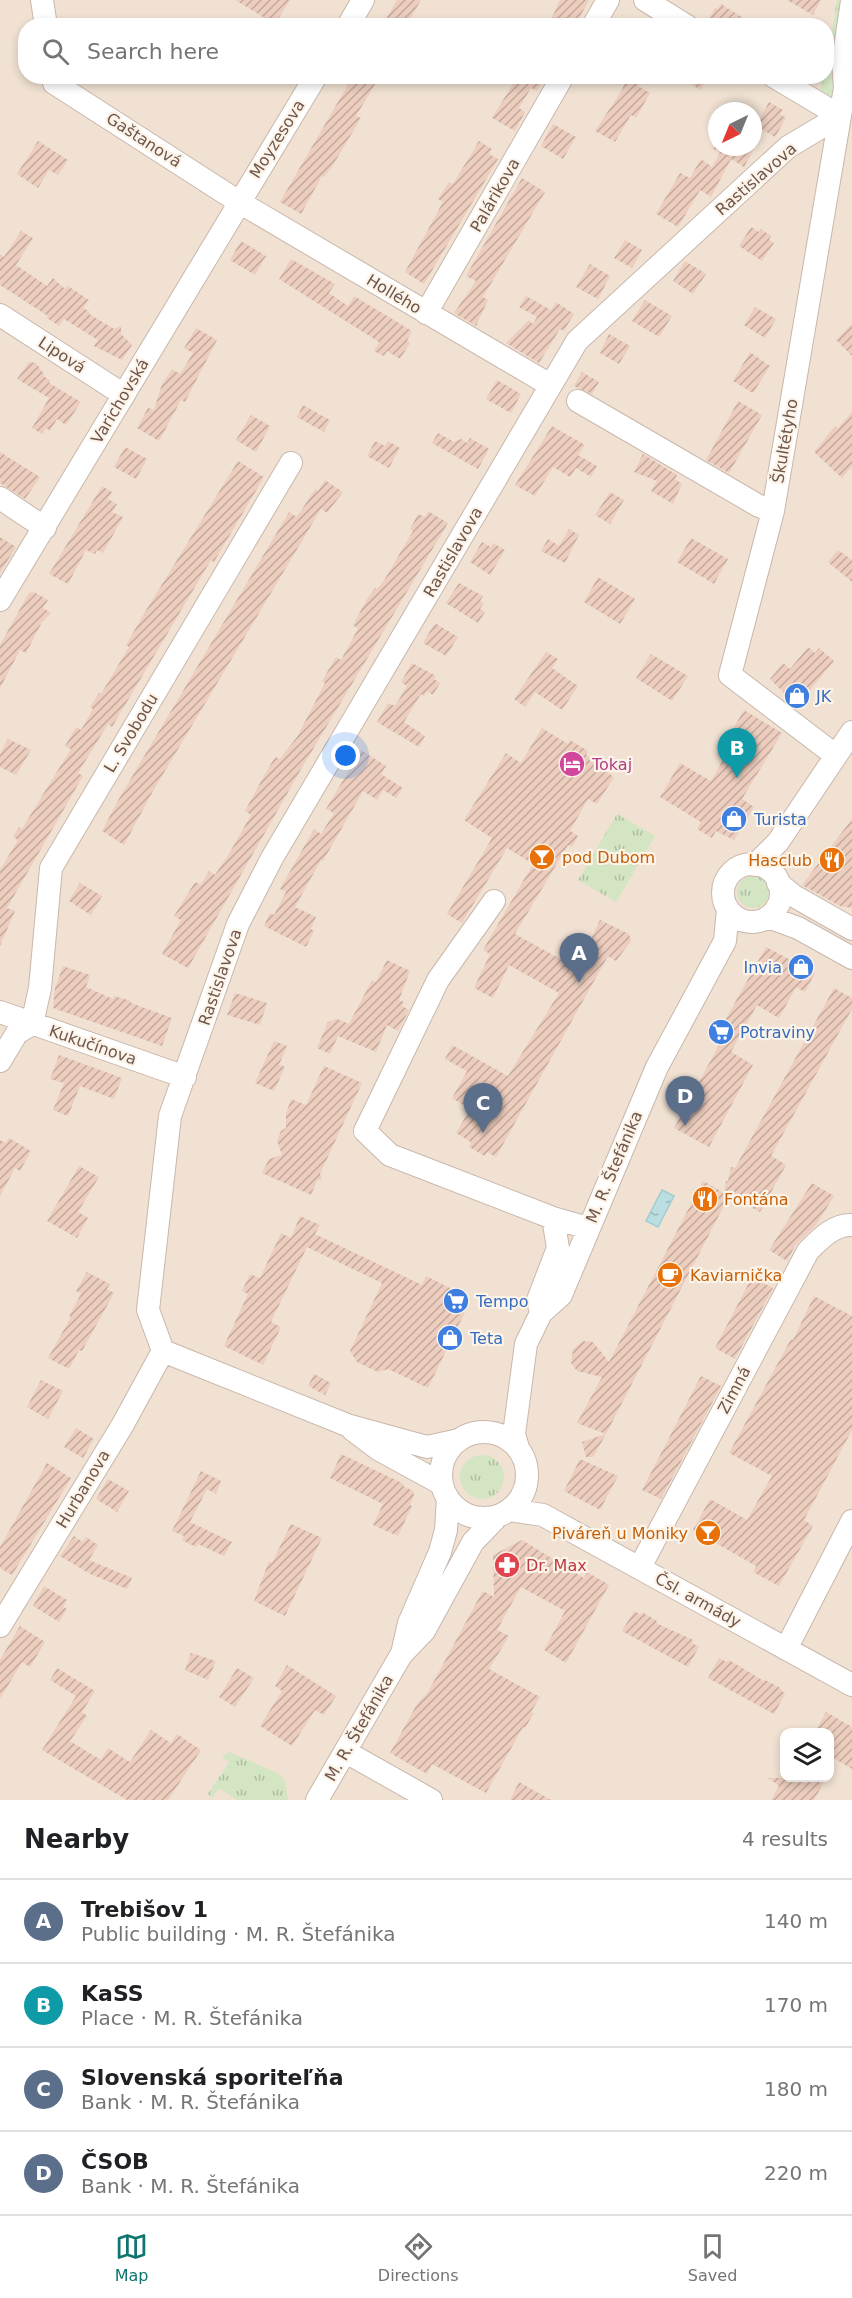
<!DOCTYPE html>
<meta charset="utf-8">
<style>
:root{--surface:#fff;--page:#f2f2f2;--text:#202124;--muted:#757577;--line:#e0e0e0;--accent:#0f766e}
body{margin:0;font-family:"DejaVu Sans",sans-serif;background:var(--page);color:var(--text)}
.controls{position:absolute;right:18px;bottom:18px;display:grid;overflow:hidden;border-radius:12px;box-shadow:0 3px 9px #0003}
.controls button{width:54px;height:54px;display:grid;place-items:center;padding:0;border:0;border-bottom:2px solid var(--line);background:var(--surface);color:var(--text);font:30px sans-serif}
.compass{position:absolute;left:708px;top:102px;width:54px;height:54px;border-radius:50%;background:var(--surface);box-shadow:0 3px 9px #0003;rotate:223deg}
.you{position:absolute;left:346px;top:756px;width:21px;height:21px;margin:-15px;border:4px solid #fff;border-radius:50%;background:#1a73e8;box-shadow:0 0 0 9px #1a73e833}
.badge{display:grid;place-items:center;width:39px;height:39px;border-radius:50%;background:var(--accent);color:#fff;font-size:20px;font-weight:700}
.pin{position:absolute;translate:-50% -50px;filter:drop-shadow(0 2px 3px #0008)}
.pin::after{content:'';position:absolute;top:32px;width:21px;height:18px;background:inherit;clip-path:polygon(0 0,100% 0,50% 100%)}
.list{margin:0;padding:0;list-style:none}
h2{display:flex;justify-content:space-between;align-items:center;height:78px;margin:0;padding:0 24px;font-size:26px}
h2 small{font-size:20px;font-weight:400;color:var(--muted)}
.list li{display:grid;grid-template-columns:39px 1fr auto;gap:18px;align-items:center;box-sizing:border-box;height:84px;padding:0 24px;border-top:2px solid var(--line)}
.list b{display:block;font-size:22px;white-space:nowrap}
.list p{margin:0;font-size:20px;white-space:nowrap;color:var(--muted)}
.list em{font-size:20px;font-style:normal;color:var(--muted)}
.icon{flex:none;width:33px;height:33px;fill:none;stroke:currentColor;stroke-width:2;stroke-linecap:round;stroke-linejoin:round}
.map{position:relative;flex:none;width:852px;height:1800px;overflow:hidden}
.search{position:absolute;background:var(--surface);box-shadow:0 3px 9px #0003;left:18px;right:18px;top:18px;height:66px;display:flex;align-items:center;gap:15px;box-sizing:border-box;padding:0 21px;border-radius:24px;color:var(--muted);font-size:22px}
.sheet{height:414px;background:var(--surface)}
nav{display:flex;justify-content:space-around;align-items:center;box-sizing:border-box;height:84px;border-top:2px solid var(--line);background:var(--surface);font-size:16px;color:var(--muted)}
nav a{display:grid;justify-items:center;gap:3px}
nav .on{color:var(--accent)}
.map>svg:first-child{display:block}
.residential{fill:#f0e1d2;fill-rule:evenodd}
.grass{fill:url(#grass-tufts)}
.water{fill:url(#water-ripples);stroke:#a1cdd1;stroke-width:1.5}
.building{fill:url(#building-hatch)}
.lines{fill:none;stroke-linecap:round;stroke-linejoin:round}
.minor-casing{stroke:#c9b7ab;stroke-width:24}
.minor{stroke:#fff;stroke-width:22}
.labels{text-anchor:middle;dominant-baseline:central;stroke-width:4.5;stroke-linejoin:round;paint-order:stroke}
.street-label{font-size:16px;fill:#6f564c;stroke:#fdf4e9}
.shop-label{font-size:16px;fill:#366cbe;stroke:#fdf4e9;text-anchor:start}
.hotel-label{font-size:16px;fill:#b23c85;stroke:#fdf4e9;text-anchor:start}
.food-label{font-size:16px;fill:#c56008;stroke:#fdf4e9;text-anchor:start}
.health-label{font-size:16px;fill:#be3a42;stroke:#fdf4e9;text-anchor:start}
</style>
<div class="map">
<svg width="852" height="1800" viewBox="0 0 852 1800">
<defs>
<pattern id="grass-tufts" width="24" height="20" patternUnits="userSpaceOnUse" patternTransform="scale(1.5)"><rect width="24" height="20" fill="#d3e5c3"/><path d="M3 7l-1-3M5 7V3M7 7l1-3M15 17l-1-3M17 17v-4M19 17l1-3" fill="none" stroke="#afbca1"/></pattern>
<pattern id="water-ripples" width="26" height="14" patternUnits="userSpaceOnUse" patternTransform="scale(1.5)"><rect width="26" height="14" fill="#badee1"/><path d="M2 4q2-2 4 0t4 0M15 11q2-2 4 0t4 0" fill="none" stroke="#9bb7b9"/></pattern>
<pattern id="building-hatch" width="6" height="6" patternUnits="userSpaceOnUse" patternTransform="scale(1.5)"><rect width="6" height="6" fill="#eccdbe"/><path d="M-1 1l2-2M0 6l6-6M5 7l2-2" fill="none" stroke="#c3a99d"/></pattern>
</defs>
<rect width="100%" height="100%" fill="#faefe3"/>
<path class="residential" d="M0 0H837L827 58 826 26H26V76H823L820 93 852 62V1800H0ZM717 111H753V147H717ZM784 1732H830V1778H784Z"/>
<path class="grass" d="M837 0H852L833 96 820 93 823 77 826 76 827 58Z
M617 814 655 836 616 902 578 880Z
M737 892a16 16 0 1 1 32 0a16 16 0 1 1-32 0Z
M460 1477a22 22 0 1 1 44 0a22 22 0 1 1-44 0Z
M229 1752 277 1773 285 1780 288 1800H237L219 1788 212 1798 208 1794 229 1762 222 1757Z"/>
<path class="water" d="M662 1190 674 1196 658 1227 646 1221Z"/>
<path class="building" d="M235 0H290L275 24Z
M397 0H421L406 26H382Z
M560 0H589L575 26H548Z
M787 0H821L813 15Z
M721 4 742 17 737 26H714L707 22 715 8 718 9Z
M353 76H369L377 81 356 116 361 118 333 165 324 177 322 176 301 214 280 202Z
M511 76H545L537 91 531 88 519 108 525 112 515 131 492 118 516 79Z
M627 76H643L638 86 650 93 636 118 631 115 615 142 595 131 622 90Z
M679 76H709L700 90Z
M769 102 783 110 780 114 786 118 775 137 756 126Z
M553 124 576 137 563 159 541 146Z
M38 141 68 160 58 175 49 170 38 188 17 174Z
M479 141 492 149 489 154 498 159 424 284 405 272 443 202 438 199 449 182 453 184Z
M710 147H755L744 167 731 159 711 197 700 190 678 227 656 214 680 173 690 178 701 159 712 167 720 153Z
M522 178 545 192 483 297 488 300 476 326 454 313 476 281 466 276Z
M751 227 759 232 761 229 771 236 769 240 774 243 762 261 739 246Z
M21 231 33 238 16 265 47 286 53 278 65 289 68 286 89 300 83 308 90 312 89 314 114 329 121 326V334L132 345 122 360 94 346 98 340 64 319 59 326 47 318 48 316 0 285V254L4 257Z
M625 240 642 250 632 268 614 258Z
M241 241 266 256 255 275 230 260Z
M291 259 335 284 329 293 348 306 354 296 412 331 407 341 410 343 400 359 387 351 384 356 374 351 379 342 279 279Z
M685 261 706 274 693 294 673 281Z
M590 264 610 276 598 299 576 287Z
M526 296 551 310 556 302 574 314 564 331 560 329 539 363 506 343 529 320 533 324 537 317 519 307Z
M645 300 672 316 659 337 632 321Z
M755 307 776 319 765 338 744 325Z
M852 324V356L836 340Z
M196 328 217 340 185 402 181 400 159 441 137 428 148 408 154 410 162 384 172 369 180 374 193 353 184 348Z
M609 334 630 346 619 364 600 353Z
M750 352 770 366 753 393 733 381Z
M29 362 36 363 44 374 43 376 50 380 49 383 81 402 66 425 57 419 50 431 46 428 42 434 32 428 49 398 17 379Z
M582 372 599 382 592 394 574 386Z
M497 380 521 394 511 413 486 399Z
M738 401 762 415 729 473 706 460Z
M303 405 330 420 324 432 297 417Z
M852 412V466L842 478 814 452 835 426 838 428Z
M251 415 270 426 256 452 236 440Z
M552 426 585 445 578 455 597 466 591 477 576 468 570 477 553 467 535 496 515 485Z
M438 433 454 442 461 439 467 443 470 438 489 449 478 469 432 443Z
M375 441 385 446 388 441 400 448 389 468 367 456Z
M125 447 147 459 136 479 114 467Z
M0 452 40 477 25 499 0 483Z
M643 454 677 475 675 479 682 484 673 504 651 491 657 481 634 472Z
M238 461 264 477 214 562 211 560 112 727 108 724 78 773 83 776 7 908 15 911 0 946V870L18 840 13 837 19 827 22 829 42 796 71 749 65 746 76 727 81 730 93 709 90 707 99 693 101 694 129 647 126 645 145 612Z
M325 480 343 492 327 513 321 509 153 791 124 845 102 831 120 797 289 512 297 517 315 489 318 491Z
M102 486 112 492 108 499 117 504 112 512 123 517 103 553 97 550 95 554 86 550 68 584 49 574Z
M610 492 624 500 610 524 595 515Z
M428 511 448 523 300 771 188 968 162 954 181 920 174 916 195 882 201 885 209 871 215 875 230 852 251 815 245 811 264 776 275 757 280 759 297 737 325 683 322 681 336 657 341 660 353 638 358 629 353 625 367 599 375 588 377 589 383 582 413 531 410 529 418 514 425 517Z
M569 529 579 535 565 563 541 551 548 539 559 546Z
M0 537 16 547 0 573Z
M691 538 728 559 714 584 677 562Z
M482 542 491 547 493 543 505 550 490 575 470 562Z
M838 550 852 560V582L828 562Z
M598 577 635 599 620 624 584 602Z
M459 583 483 596 480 601 484 603 480 609 485 612 478 623 446 603Z
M34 592 48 600 43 608 51 613 42 622 26 653 20 650 0 688V645L29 593Z
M435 623 458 637 446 656 423 643Z
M808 647 815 653 819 648 834 661 797 706 770 679 783 663 790 669Z
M546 652 558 659 552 668 578 686 562 710 535 692 525 707 514 699Z
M651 654 688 676 672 701 636 678Z
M412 663 436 676 434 679 440 683 433 695 427 691 424 696 421 694 404 722 425 736 419 747 377 722 388 703 395 706 407 686 401 682Z
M744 710 782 733 742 799 754 807 734 840 716 831 712 838 697 829 701 822 660 797 680 763 711 781 735 739 729 736Z
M542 728 568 744 570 740 588 751 586 755 607 767 605 771 614 777 597 804 588 799 570 831 578 836 572 847 568 845 515 934 573 966 588 945 600 920 629 934 631 941 616 961 608 956 496 1157 487 1152 485 1156 469 1147 471 1142 456 1133 470 1109 452 1098 467 1071 445 1059 452 1045 508 1076 559 993 509 965 493 998 474 988 490 954 483 950 533 864 507 848 462 923 447 914 492 838 464 820 506 753 521 763Z
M8 739 31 750 16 775 0 767V754Z
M361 750 386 766 381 774 403 788 396 798 383 790 377 800 363 791 323 861 321 860 295 907 316 917 311 929 314 931 306 947 264 926 270 913 274 915 286 892 280 889 314 829 321 834 334 813 326 809Z
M852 819V908L840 906 802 885Z
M80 883 102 896 91 915 69 901Z
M766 947 815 973 805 992 796 987 779 1018 757 1005 731 1052 753 1065 709 1147 674 1128 719 1045 713 1042Z
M387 960 410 971 399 1000 404 1002 402 1006 409 1010 398 1031 387 1025 376 1052 338 1036 330 1054 317 1048 328 1022 337 1019 349 1024 372 980 376 982Z
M63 966 90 975 86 987 113 999 114 996 131 1001V1003L172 1018 162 1046 53 1008 55 988Z
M834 988 852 998V1009L771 1156 786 1165 760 1212 724 1193 726 1181H728L731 1167 735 1168Z
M235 993 267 1003 260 1025 227 1015Z
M274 1041 287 1046 279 1065 285 1067 274 1091 255 1083Z
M59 1055 122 1078 114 1099 80 1086 68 1116 53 1110 64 1083 50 1079Z
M324 1066 362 1083 320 1174 322 1179 317 1181 311 1195 262 1173 269 1159 282 1155 277 1141 281 1131 286 1128V1114L291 1099 306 1105Z
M9 1138 31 1151 20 1171 15 1168 0 1196V1140L6 1143Z
M79 1166 99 1177 78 1212 88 1218 77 1238 47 1221Z
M703 1181 729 1196 606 1434 577 1423 602 1377 577 1371 571 1363 573 1349 583 1341 593 1342 609 1362Z
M812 1183 834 1196 816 1225 796 1244 787 1261 769 1250Z
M300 1216 320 1225 315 1234 422 1285 426 1276 460 1293 456 1302 468 1306 428 1388 388 1369 378 1372 357 1362 350 1351 382 1283 307 1247 271 1322 281 1327 263 1365 224 1346 248 1294 242 1291 250 1274 260 1278 281 1233 291 1238Z
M87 1272 110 1284 107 1289 114 1293 82 1351 79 1350 69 1369 48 1358 71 1317 69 1316 81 1294 76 1291Z
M752 1277 773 1288 735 1359 715 1348Z
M814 1296 852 1316V1430L804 1520 813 1526 779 1586 753 1572 756 1566 693 1530 710 1499 747 1520 772 1476 729 1453 791 1339 793 1340Z
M314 1374 331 1383 325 1395 308 1386Z
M701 1376 721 1386 661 1499 642 1490Z
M41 1380 63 1391 48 1419 27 1407Z
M76 1428 94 1439 83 1458 64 1447Z
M606 1434 593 1457H586L582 1442Z
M341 1454 404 1484 403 1486 413 1491 414 1495 410 1505 412 1506 398 1536 373 1525 383 1504 330 1478Z
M580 1459 618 1476 600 1510 564 1491Z
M47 1463 71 1478 12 1575 0 1568V1547Z
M201 1471 221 1481 216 1494 207 1489 190 1522 232 1542 224 1556 198 1544 196 1547 182 1540 184 1536 172 1531Z
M108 1479 129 1491 117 1512 96 1499Z
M291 1524 322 1538 285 1616 254 1601 269 1561 272 1563Z
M74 1536 83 1542 86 1537 98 1545 89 1560 132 1578 127 1589 90 1574 60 1556Z
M522 1540 584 1578 587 1572 609 1585 566 1663 544 1650 565 1611 521 1587 497 1630 509 1636 489 1669 540 1697 531 1712 534 1713 525 1728 523 1727 486 1793 432 1764 427 1774 390 1753 417 1704 428 1692 481 1594 483 1591 494 1597 493 1555Z
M44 1586 67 1600 63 1607 67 1609 59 1622 33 1606Z
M634 1611 641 1615 642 1612 657 1621 656 1623 693 1640 692 1643 699 1647 688 1667 622 1631Z
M20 1626 45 1642 30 1667 22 1662 0 1699V1660Z
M191 1653 216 1661 208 1680 185 1670Z
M719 1658 727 1662 729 1660 764 1681 765 1680 779 1687 785 1694 774 1714 708 1678Z
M287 1665 336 1696 324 1715 315 1710 292 1746 260 1726 282 1691 275 1686Z
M57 1668 95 1691 82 1712 87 1716 70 1741 101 1760 108 1748 130 1762 151 1730 171 1743 177 1734 201 1750 168 1800H127L42 1750 76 1696 50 1680Z
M237 1668 254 1678 235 1707 219 1697Z
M826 1712 852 1727V1769L830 1756 834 1745 830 1743V1732H815Z
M768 1778H826L814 1800H771L779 1786Z
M519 1782 551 1800H510Z"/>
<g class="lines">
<g class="minor-casing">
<path id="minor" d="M42 0 46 26
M645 0 687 26
M348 26 363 0
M593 26 608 0
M53 76 54 83 239 202 550 385
M773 76 840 116
M845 88 843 61 852 1
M426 313 563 76
M0 315 124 395
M578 401 759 506 773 511
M0 498 45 528
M0 600 316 76
M835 755 730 675 773 511 840 116 845 88 852 75
M723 893a29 29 0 1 1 58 0a29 29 0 1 1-58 0Z
M755 865 778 842 852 732
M778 883 794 896 852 929
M494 901 438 980 365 1131 390 1155 553 1218 588 1228
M768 917 798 928 852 958
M0 1012 185 1077
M0 1061 17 1033 32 1024 40 988 51 868 291 463
M541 1313 538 1300 558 1248 553 1218
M353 1430 378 1449 442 1484
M441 1475a43 43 0 1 1 86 0a43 43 0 1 1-86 0Z
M459 1440 427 1447 347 1425 163 1351 148 1310 170 1116 238 924 272 858 577 341 788 147 840 116
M518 1448 514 1434 526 1344 541 1313 561 1295 657 1067 725 941 728 909
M509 1510 543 1515 852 1685
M640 1567 808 1251C820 1239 834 1224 852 1225
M0 1626 122 1426 163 1351
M786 1649 852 1521
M402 1654 409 1623 440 1552 446 1530 448 1498
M346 1752 431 1800
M317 1800 401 1655 424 1631 473 1542 498 1516"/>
</g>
<use href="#minor" class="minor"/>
</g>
<defs>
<g id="shop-disc" transform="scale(1.35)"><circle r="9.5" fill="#3f7fe0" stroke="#fdf4e9"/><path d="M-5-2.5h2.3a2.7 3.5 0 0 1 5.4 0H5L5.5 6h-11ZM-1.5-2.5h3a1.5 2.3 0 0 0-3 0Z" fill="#fff"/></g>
<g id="hotel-disc" transform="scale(1.35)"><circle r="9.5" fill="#d1479c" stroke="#fdf4e9"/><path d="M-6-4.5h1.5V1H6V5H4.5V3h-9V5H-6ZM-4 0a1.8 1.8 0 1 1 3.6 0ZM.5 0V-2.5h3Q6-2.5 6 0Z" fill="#fff"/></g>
<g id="bar-disc" transform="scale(1.35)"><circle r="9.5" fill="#e8710a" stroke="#fdf4e9"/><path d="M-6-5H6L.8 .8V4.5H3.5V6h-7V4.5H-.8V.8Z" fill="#fff"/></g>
<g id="restaurant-disc" transform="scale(1.35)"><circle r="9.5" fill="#e8710a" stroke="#fdf4e9"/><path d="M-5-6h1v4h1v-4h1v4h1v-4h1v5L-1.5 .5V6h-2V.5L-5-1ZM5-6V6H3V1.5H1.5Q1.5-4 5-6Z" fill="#fff"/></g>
<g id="supermarket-disc" transform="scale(1.35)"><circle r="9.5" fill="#3f7fe0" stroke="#fdf4e9"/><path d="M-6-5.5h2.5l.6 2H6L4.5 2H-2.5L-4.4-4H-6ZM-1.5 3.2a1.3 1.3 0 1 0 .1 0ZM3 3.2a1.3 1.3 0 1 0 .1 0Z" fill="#fff"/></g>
<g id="cafe-disc" transform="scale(1.35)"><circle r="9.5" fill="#e8710a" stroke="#fdf4e9"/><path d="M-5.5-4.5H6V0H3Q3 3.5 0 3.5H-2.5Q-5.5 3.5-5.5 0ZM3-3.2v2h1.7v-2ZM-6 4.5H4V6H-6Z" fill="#fff"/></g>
<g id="pharmacy-disc" transform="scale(1.35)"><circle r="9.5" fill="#e0444e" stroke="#fdf4e9"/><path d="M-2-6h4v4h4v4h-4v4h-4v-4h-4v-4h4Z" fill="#fff"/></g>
</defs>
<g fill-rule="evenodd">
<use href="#shop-disc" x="797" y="696"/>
<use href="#hotel-disc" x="572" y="764"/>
<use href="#shop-disc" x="734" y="819"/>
<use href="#bar-disc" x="542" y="857"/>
<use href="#restaurant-disc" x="832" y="860"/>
<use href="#shop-disc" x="801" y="967"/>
<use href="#supermarket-disc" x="721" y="1032"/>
<use href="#restaurant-disc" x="705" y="1199"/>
<use href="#cafe-disc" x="670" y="1275"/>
<use href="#supermarket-disc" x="456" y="1301"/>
<use href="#shop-disc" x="450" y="1338"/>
<use href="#bar-disc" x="708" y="1533"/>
<use href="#pharmacy-disc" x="507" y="1565"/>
</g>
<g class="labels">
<g class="street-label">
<text transform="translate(277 139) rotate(-58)">Moyzesova</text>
<text transform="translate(144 140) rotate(33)">Gaštanová</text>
<text transform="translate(756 179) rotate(-41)">Rastislavova</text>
<text transform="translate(495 195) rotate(-60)">Palárikova</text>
<text transform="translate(394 294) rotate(31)">Hollého</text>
<text transform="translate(62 355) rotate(33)">Lipová</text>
<text transform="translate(120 401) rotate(-59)">Varichovská</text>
<text transform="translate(785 441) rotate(-80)">Škultétyho</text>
<text transform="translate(453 552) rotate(-60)">Rastislavova</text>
<text transform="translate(131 733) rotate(-59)">L. Svobodu</text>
<text transform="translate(220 977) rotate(-71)">Rastislavova</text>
<text transform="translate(93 1045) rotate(19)">Kukučínova</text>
<text transform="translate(614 1167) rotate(-67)">M. R. Štefánika</text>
<text transform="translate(734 1390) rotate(-62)">Zimná</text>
<text transform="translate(83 1489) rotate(-59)">Hurbanova</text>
<text transform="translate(698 1600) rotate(29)">Čsl. armády</text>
<text transform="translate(359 1728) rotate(-60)">M. R. Štefánika</text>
</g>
<g class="shop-label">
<text x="816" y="696">JK</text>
<text x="754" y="819">Turista</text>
<text x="782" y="967" text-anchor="end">Invia</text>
<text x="740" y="1032">Potraviny</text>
<text x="476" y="1301">Tempo</text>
<text x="470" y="1338">Teta</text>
</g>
<g class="hotel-label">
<text x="592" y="764">Tokaj</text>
</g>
<g class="food-label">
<text x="562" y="857">pod Dubom</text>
<text x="812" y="860" text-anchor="end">Hasclub</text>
<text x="724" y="1199">Fontána</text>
<text x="690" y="1275">Kaviarnička</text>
<text x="688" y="1533" text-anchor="end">Piváreň u Moniky</text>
</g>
<g class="health-label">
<text x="526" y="1565">Dr. Max</text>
</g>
</g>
</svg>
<div class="controls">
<button><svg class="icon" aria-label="layers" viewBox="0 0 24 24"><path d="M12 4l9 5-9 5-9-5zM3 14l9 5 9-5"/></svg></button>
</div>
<svg class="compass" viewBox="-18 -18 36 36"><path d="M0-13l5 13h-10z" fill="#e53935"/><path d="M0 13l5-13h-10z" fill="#757577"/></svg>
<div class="you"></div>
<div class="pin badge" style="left:579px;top:983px;background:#5c6f8a">A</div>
<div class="pin badge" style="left:737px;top:778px;background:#0f9aa8">B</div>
<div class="pin badge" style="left:483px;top:1133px;background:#5c6f8a">C</div>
<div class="pin badge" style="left:685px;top:1126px;background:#5c6f8a">D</div>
<div class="search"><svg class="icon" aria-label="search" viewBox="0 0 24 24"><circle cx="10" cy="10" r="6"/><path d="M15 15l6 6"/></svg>Search here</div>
</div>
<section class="sheet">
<h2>Nearby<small>4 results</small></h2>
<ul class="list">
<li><span class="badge" style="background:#5c6f8a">A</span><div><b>Trebišov 1</b><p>Public building · M. R. Štefánika</p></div><em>140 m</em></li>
<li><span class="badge" style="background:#0f9aa8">B</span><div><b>KaSS</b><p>Place · M. R. Štefánika</p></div><em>170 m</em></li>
<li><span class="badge" style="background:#5c6f8a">C</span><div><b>Slovenská sporiteľňa</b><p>Bank · M. R. Štefánika</p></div><em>180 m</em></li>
<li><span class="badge" style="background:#5c6f8a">D</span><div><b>ČSOB</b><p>Bank · M. R. Štefánika</p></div><em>220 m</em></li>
</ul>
</section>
<nav>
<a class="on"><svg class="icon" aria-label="map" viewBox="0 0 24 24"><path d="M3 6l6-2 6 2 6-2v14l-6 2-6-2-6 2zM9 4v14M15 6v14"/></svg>Map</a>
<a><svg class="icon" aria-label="directions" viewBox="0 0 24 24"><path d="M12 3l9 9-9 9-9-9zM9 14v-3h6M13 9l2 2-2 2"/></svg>Directions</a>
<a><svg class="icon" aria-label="saved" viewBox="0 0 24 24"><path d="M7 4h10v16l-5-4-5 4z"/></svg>Saved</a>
</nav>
